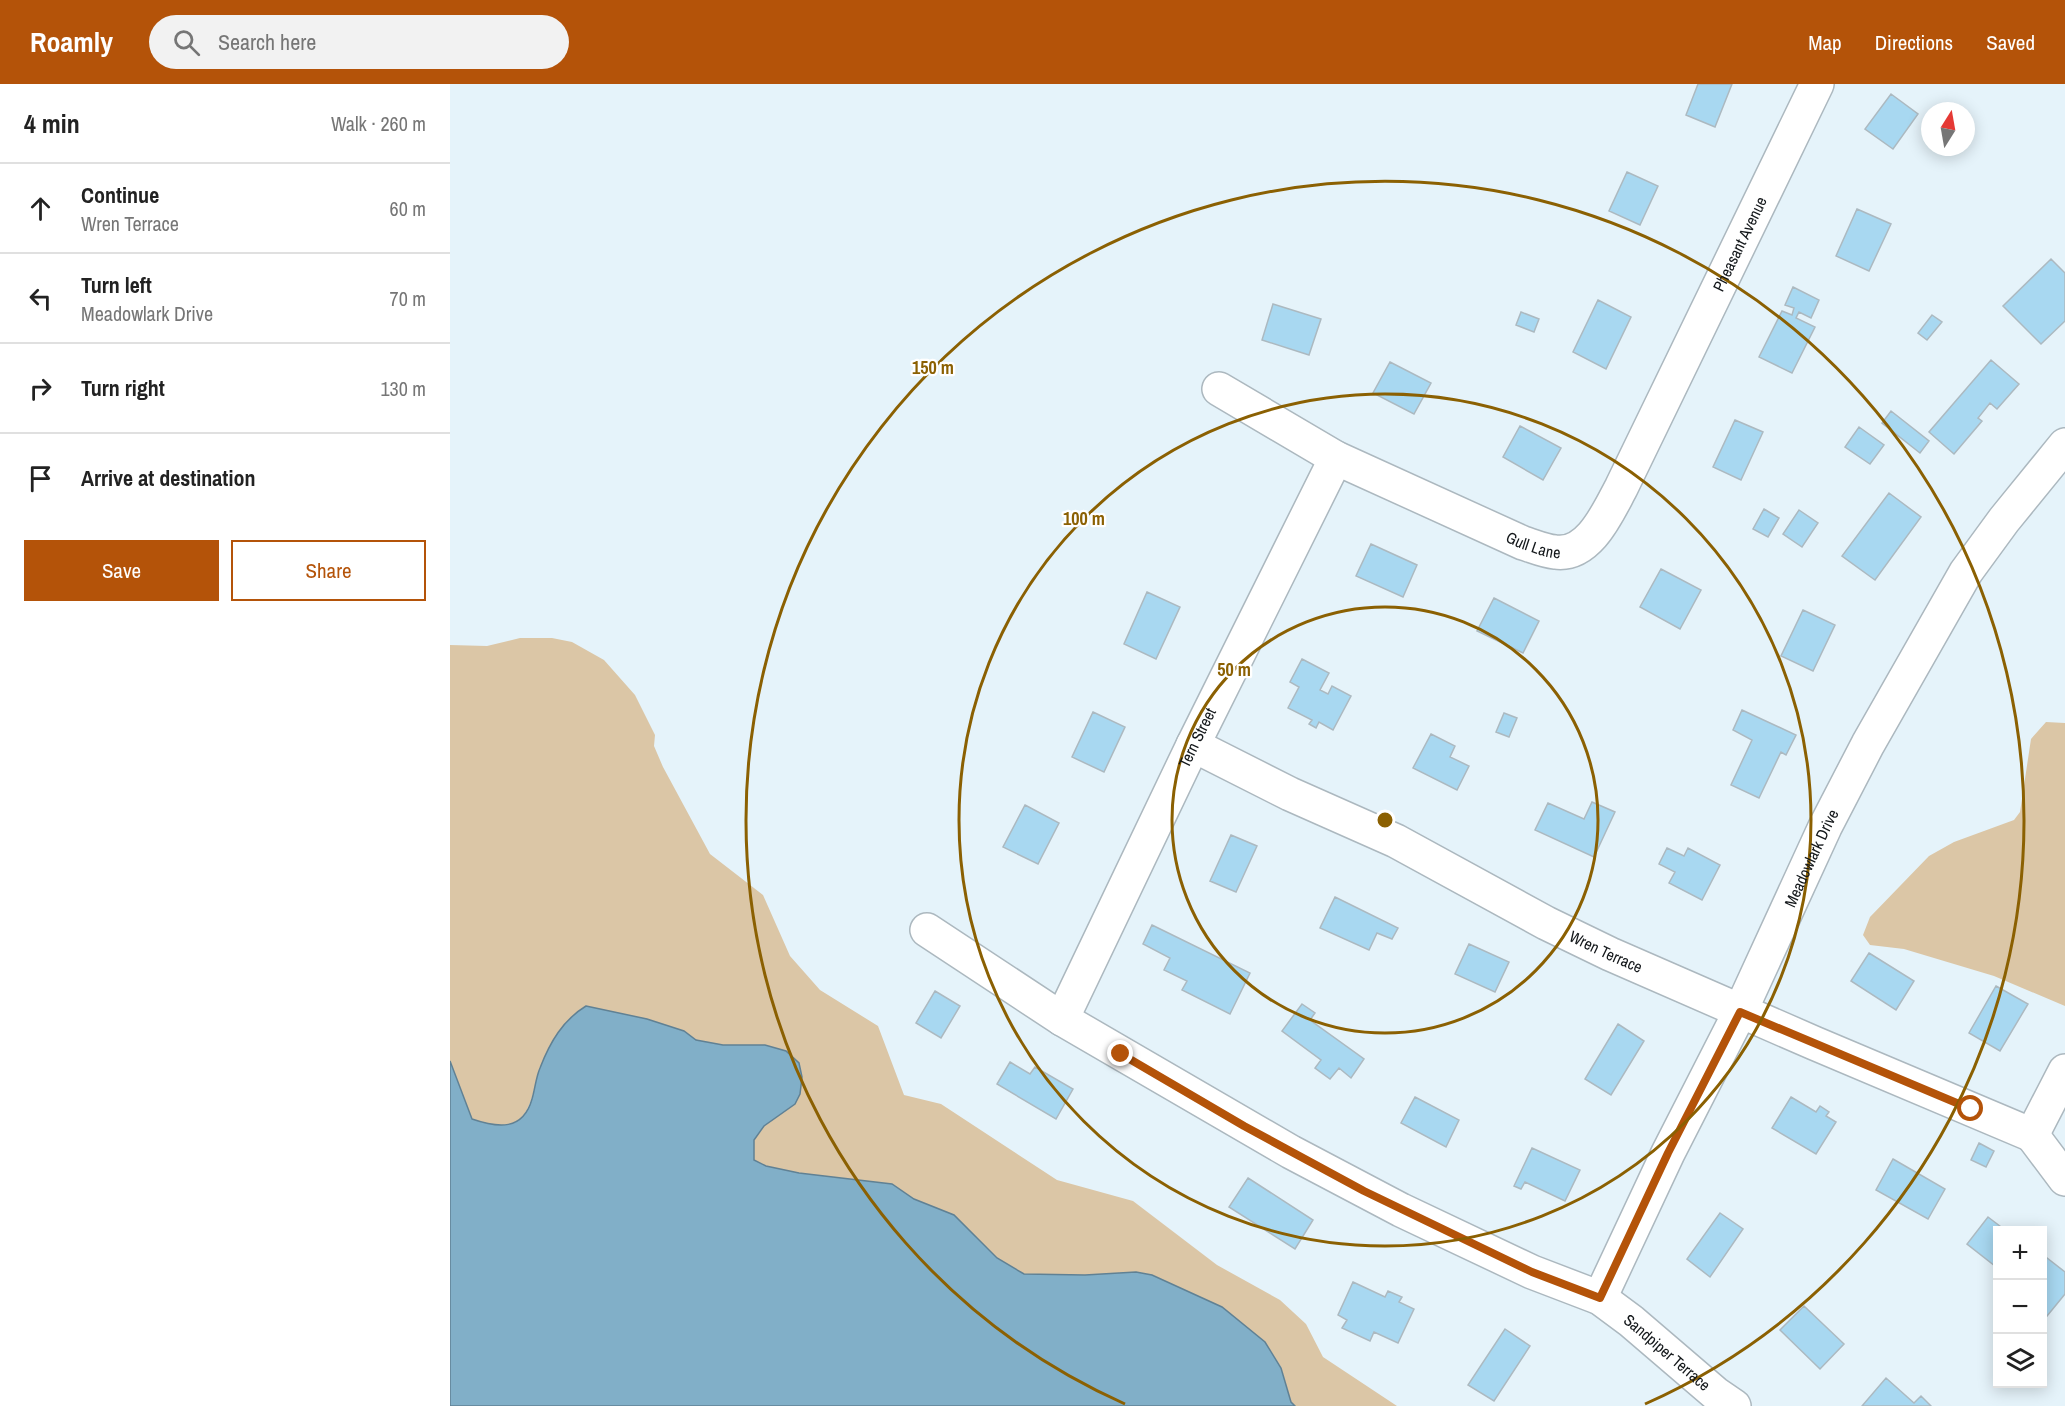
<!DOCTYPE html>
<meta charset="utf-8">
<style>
:root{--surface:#fff;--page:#f2f2f2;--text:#222;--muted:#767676;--line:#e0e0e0;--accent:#b45309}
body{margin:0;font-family:"Archivo Narrow",sans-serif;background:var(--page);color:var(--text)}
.controls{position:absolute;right:18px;bottom:18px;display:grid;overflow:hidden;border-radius:0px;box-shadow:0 3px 15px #0003}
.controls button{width:54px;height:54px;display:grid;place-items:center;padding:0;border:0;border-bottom:2px solid var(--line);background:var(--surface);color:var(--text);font:30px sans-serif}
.compass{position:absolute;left:1471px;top:18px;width:54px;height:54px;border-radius:50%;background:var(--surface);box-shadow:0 3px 15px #0003;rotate:11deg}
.stop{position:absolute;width:18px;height:18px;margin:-14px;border:4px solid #b45309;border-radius:50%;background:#fff}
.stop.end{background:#b45309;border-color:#fff;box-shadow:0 2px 6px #0008}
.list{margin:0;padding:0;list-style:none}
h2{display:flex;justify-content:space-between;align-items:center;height:78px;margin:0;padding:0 24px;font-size:26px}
h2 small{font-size:20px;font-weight:400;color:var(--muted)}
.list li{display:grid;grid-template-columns:39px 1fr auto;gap:18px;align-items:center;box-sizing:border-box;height:90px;padding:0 24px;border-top:2px solid var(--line)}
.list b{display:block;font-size:22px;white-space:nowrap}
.list p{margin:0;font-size:20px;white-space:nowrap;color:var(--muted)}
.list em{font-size:20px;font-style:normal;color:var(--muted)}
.actions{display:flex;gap:12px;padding:18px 24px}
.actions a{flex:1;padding:14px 0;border:2px solid var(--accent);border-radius:0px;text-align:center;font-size:21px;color:var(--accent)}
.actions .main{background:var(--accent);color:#fff}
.icon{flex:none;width:33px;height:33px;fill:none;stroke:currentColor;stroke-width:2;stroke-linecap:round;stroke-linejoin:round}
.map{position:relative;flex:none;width:1615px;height:1322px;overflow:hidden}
header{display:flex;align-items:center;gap:36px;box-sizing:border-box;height:84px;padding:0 30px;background:var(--accent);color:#fff}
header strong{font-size:28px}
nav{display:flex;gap:33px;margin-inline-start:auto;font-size:21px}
.search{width:420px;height:54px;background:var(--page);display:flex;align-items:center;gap:15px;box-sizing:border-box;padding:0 21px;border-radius:33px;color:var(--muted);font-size:22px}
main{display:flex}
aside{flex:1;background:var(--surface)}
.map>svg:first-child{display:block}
.green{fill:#dbc6a6}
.water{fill:#81afc8;stroke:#608194;stroke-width:1.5}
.building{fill:#a8d8f1;stroke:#acb9c0;stroke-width:1.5}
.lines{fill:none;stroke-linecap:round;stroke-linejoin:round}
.minor-casing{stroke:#acb8bf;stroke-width:36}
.minor{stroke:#fff;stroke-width:33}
.route{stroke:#b45309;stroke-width:8}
.ring{fill:none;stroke:#8b6002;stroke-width:3}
.labels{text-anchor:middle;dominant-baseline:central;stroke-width:4.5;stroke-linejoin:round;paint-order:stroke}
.street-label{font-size:16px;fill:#13171a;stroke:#fff}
.centre{fill:#8b6002;stroke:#fff;stroke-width:3}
.ring-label{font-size:18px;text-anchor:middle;font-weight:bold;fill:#8b6002;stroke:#fff;stroke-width:4.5;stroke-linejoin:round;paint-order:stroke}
</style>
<header>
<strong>Roamly</strong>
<div class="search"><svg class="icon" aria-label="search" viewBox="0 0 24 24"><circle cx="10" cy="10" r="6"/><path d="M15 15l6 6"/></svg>Search here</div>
<nav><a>Map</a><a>Directions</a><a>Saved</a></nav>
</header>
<main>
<aside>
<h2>4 min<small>Walk · 260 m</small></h2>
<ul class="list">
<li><svg class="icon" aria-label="ahead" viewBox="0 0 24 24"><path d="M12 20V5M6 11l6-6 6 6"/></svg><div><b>Continue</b><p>Wren Terrace</p></div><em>60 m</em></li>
<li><svg class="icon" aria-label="left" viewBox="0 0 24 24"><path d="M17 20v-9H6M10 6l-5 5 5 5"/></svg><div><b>Turn left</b><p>Meadowlark Drive</p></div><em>70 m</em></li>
<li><svg class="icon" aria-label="right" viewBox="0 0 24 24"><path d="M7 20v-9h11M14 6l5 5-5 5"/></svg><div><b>Turn right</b></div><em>130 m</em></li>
<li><svg class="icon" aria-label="arrive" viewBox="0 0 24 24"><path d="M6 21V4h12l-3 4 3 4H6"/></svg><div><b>Arrive at destination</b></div></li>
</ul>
<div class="actions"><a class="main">Save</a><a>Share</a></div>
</aside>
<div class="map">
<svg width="1615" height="1322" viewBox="0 0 1615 1322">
<rect width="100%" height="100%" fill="#e5f3fa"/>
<path class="green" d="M70 554H102L122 558 154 576 185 611 205 651 204 662 213 683 260 770 313 811 340 872 370 906 428 942 454 1011 491 1020 607 1096 683 1117 767 1181 830 1216 856 1240 873 1273 947 1322H845L841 1318 831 1283 815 1258 772 1223 702 1191 686 1188 635 1191 574 1190 547 1174 504 1131 464 1115 442 1100 349 1089 316 1082 304 1076V1056L314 1042 345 1020 315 961H273L246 956 234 947 89 985C79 1030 74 1053 22 1035L0 977V561L37 562Z
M1596 638 1615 639V922L1544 892 1454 865 1420 861 1413 851 1420 833 1479 772 1504 758 1564 736 1570 728 1581 655Z"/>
<path class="water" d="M136 922 197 935 234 947 246 956 273 961H315L336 967 349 979 352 993 350 1010 345 1020 314 1042 304 1056V1076L316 1082 349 1089 442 1100 464 1115 504 1131 547 1174 574 1190 635 1191 686 1188 702 1191 772 1223 815 1258 831 1284 841 1318 845 1322H0V977L22 1035C48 1044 73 1047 82 1015 85 1005 86 993 90 984 100 958 113 936 136 922Z"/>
<path class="building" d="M1248 0H1282L1265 43 1236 31Z
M1441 10 1468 30 1443 65 1415 45Z
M1177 88 1208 102 1190 141 1159 127Z
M1407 125 1441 140 1419 187 1386 172Z
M1601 175 1615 189V237L1591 260 1553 222Z
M1343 203 1369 216 1361 234 1349 228 1346 234 1365 243 1342 289 1309 273 1332 227 1342 231 1344 224 1335 221Z
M1148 216 1181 233 1156 285 1123 268Z
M823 220 871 235 859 271 812 256Z
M1071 228 1089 235 1084 248 1066 241Z
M1482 231 1492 238 1477 256 1468 249Z
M1541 276 1569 300 1547 325 1540 319 1528 334 1532 337 1504 370 1479 348Z
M940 278 981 299 964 330 923 309Z
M1441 327 1479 357 1470 369 1432 339Z
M1285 336 1313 348 1291 396 1263 383Z
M1070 342 1111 364 1093 396 1053 373Z
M1409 343 1434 361 1420 380 1395 363Z
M1439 409 1471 433 1425 496 1392 472Z
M1314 425 1329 434 1318 453 1303 445Z
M1349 426 1368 439 1352 463 1333 450Z
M921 460 967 481 953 513 906 492Z
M1211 485 1251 506 1230 545 1190 523Z
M697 508 730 523 706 575 674 560Z
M1044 514 1089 537 1073 569 1027 547Z
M1353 526 1385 541 1363 587 1331 572Z
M852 575 879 589 870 606 878 610 882 602 901 612 883 646 869 638 866 644 859 640 862 636 838 624 849 603 840 598Z
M1292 626 1346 651 1336 671 1331 668 1309 714 1281 701 1302 656 1283 646Z
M643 628 675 643 654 688 622 673Z
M1054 629 1067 634 1059 653 1046 648Z
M981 650 1005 662 1000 673 1019 682 1007 706 963 684Z
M1142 718 1165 728 1144 773 1085 746 1098 719 1134 735Z
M575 721 609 739 588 780 553 763Z
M781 751 807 762 786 808 760 797Z
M1217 764 1234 772 1238 764 1270 781 1252 816 1219 799 1225 788 1209 780Z
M885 813 948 844 942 855 927 849 919 866 870 844Z
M702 841 800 889 780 930 732 906 737 897 714 886 720 874 693 860Z
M1019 860 1059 878 1045 908 1005 890Z
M1419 869 1464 897 1446 926 1401 897Z
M1546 902 1578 920 1550 967 1519 949Z
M485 907 510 922 491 954 466 939Z
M852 920 865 929 860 936 914 975 901 994 889 984 880 995 865 984 871 976 832 947Z
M1168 940 1194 957 1161 1011 1135 995Z
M560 978 580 990 585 983 623 1005 606 1035 547 1000Z
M965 1013 1009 1036 996 1063 951 1039Z
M1341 1013 1366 1028 1370 1022 1379 1028 1376 1032 1386 1038 1366 1070 1322 1044Z
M1529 1059 1544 1067 1536 1083 1521 1076Z
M1082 1064 1130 1086 1115 1117 1075 1098 1071 1105 1064 1102Z
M1443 1075 1495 1105 1478 1135 1426 1106Z
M798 1094 863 1136 845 1165 779 1123Z
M1270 1129 1293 1145 1260 1193 1237 1175Z
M1538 1133 1555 1146H1548V1179L1545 1182 1517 1160Z
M1592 1170 1615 1188V1210L1593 1237Z
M903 1198 935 1213 938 1207 952 1213 949 1218 964 1225 948 1259 924 1248 920 1257 892 1244 897 1236 888 1231Z
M1354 1222 1394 1260 1370 1285 1330 1246Z
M1055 1245 1080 1262 1044 1317 1018 1301Z
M1436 1294 1464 1319 1471 1312 1481 1322H1412Z"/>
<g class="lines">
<g class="minor-casing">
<g id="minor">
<path id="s1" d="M769 305 886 374 1073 459C1083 462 1094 467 1105 468 1139 473 1158 428 1171 404L1367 0"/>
<path id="s2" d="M743 661 840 710 946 757 1096 839 1160 870 1364 959 1582 1051"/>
<path id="s3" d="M477 846 612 935 841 1068 951 1126 1082 1188 1150 1214 1181 1237 1265 1309 1284 1322"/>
<path id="s4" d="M612 935 743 661 886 374"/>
<path d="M1582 1051 1615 987"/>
<path d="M1582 1051 1615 1095"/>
<path id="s5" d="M1150 1214 1218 1069 1290 928 1375 743 1418 660 1516 488 1554 436 1615 361"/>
</g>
</g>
<use href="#minor" class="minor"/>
</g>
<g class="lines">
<path class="route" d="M671 970 794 1042 914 1107 1082 1188 1150 1214 1218 1069 1290 928 1521 1025"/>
</g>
<g class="ring">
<circle cx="935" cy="736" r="213"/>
<circle cx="935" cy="736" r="426"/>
<path d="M675 1320A639 639 0 1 1 1195 1320"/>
</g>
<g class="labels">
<g class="street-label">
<text stroke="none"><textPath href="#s1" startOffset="744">Pheasant Avenue</textPath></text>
<text stroke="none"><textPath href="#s1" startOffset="352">Gull Lane</textPath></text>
<text stroke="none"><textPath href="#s4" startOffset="312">Tern Street</textPath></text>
<text stroke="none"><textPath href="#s5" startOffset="488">Meadowlark Drive</textPath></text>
<text stroke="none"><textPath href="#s2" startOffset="462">Wren Terrace</textPath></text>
<text stroke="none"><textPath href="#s3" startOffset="855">Sandpiper Terrace</textPath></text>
</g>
</g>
<circle cx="935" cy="736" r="9" class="centre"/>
<g class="ring-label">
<text x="483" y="290">150 m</text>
<text x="634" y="441">100 m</text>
<text x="784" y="592">50 m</text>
</g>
</svg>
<div class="controls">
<button>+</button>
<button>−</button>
<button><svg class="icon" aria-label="layers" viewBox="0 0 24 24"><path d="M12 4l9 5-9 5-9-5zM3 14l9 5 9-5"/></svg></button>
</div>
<svg class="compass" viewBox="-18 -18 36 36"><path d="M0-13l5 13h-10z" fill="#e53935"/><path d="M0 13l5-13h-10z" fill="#767676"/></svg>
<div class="stop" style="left:1521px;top:1025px"></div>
<div class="stop end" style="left:671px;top:970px"></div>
</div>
</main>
